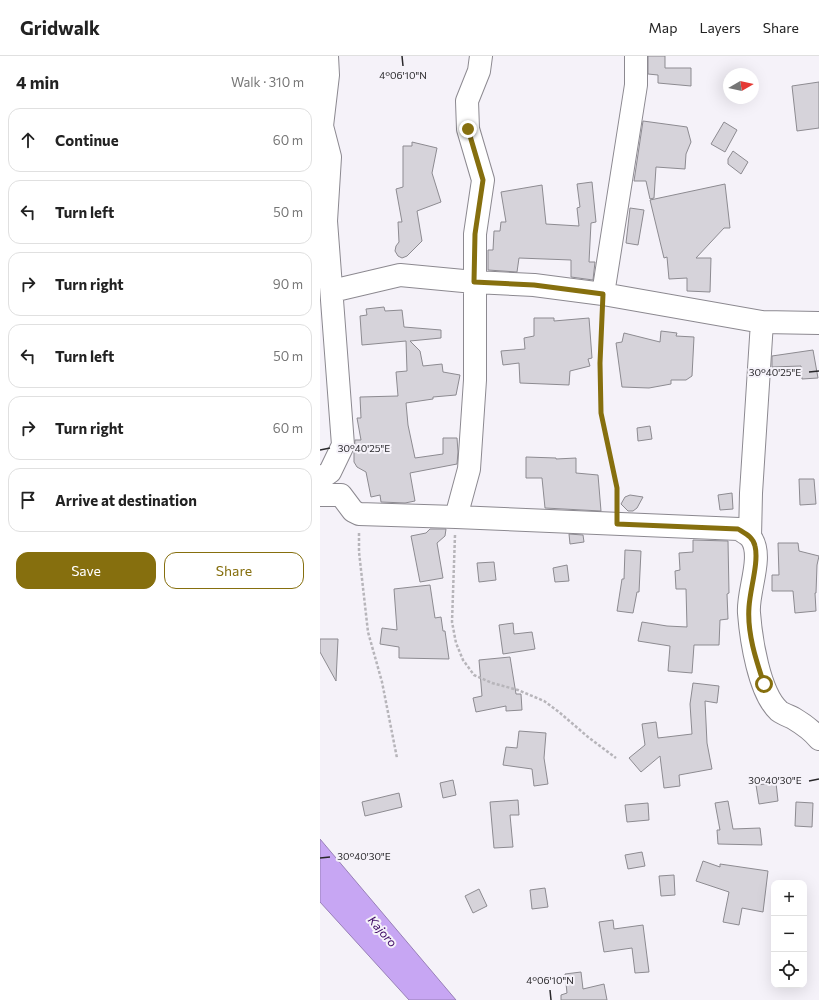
<!DOCTYPE html>
<meta charset="utf-8">
<style>
:root{--surface:#fff;--page:#f6f6f6;--text:#222;--muted:#767676;--line:#e0e0e0;--accent:#866f0e}
body{margin:0;font-family:Commissioner,sans-serif;background:var(--page);color:var(--text)}
.controls{position:absolute;right:12px;bottom:12px;display:grid;overflow:hidden;border-radius:8px;box-shadow:0 4px 16px #0002}
.controls button{width:36px;height:36px;display:grid;place-items:center;padding:0;border:0;border-bottom:1px solid var(--line);background:var(--surface);color:var(--text);font:20px sans-serif}
.compass{position:absolute;left:403px;top:12px;width:36px;height:36px;border-radius:50%;background:var(--surface);box-shadow:0 4px 16px #0002;rotate:81deg}
.stop{position:absolute;width:12px;height:12px;margin:-9px;border:3px solid #866f0e;border-radius:50%;background:#fff}
.stop.end{background:#866f0e;border-color:#fff;box-shadow:0 1px 4px #0008}
.list{margin:0;padding:0;list-style:none}
h2{display:flex;justify-content:space-between;align-items:center;height:52px;margin:0;padding:0 16px;font-size:17px}
h2 small{font-size:13px;font-weight:400;color:var(--muted)}
.list li{display:grid;grid-template-columns:26px 1fr auto;gap:12px;align-items:center;box-sizing:border-box;height:64px;margin:0 8px 8px;padding:0 8px;border:1px solid var(--line);border-radius:12px}
.list b{display:block;font-size:15px;white-space:nowrap}
.list em{font-size:13px;font-style:normal;color:var(--muted)}
.actions{display:flex;gap:8px;padding:12px 16px}
.actions a{flex:1;padding:9px 0;border:1px solid var(--accent);border-radius:12px;text-align:center;font-size:14px;color:var(--accent)}
.actions .main{background:var(--accent);color:#fff}
.icon{flex:none;width:22px;height:22px;fill:none;stroke:currentColor;stroke-width:2;stroke-linecap:round;stroke-linejoin:round}
.map{position:relative;flex:none;width:499px;height:944px;overflow:hidden}
header{display:flex;align-items:center;gap:24px;box-sizing:border-box;height:56px;padding:0 20px;background:var(--surface);border-bottom:1px solid var(--line)}
header strong{font-size:19px}
nav{display:flex;gap:22px;margin-inline-start:auto;font-size:14px}
main{display:flex}
aside{flex:1;background:var(--surface)}
.map>svg:first-child{display:block}
.water{fill:#c7a6f3;stroke:#9880b7}
.building{fill:#d6d3da;stroke:#8d8b91}
.lines{fill:none;stroke-linecap:round;stroke-linejoin:round}
.minor-casing{stroke:#8c8990;stroke-width:24}
.path{stroke:#b7b5ba;stroke-width:2.5;stroke-dasharray:3 2;stroke-linecap:butt}
.minor{stroke:#fff;stroke-width:22}
.route{stroke:#866f0e;stroke-width:5}
.ticks{fill:none;stroke:#29282b;stroke-width:1.5}
.labels{text-anchor:middle;dominant-baseline:central;stroke-width:4;stroke-linejoin:round;paint-order:stroke}
.water-label{font-size:12px;font-style:italic;fill:#3c0663;stroke:#f5f2f9}
.ticks-label{font-size:10px;text-anchor:middle;fill:#29282b;stroke:#f5f2f9;stroke-width:4;stroke-linejoin:round;paint-order:stroke}
</style>
<header>
<strong>Gridwalk</strong>
<nav><a>Map</a><a>Layers</a><a>Share</a></nav>
</header>
<main>
<aside>
<h2>4 min<small>Walk · 310 m</small></h2>
<ul class="list">
<li><svg class="icon" aria-label="ahead" viewBox="0 0 24 24"><path d="M12 20V5M6 11l6-6 6 6"/></svg><div><b>Continue</b></div><em>60 m</em></li>
<li><svg class="icon" aria-label="left" viewBox="0 0 24 24"><path d="M17 20v-9H6M10 6l-5 5 5 5"/></svg><div><b>Turn left</b></div><em>50 m</em></li>
<li><svg class="icon" aria-label="right" viewBox="0 0 24 24"><path d="M7 20v-9h11M14 6l5 5-5 5"/></svg><div><b>Turn right</b></div><em>90 m</em></li>
<li><svg class="icon" aria-label="left" viewBox="0 0 24 24"><path d="M17 20v-9H6M10 6l-5 5 5 5"/></svg><div><b>Turn left</b></div><em>50 m</em></li>
<li><svg class="icon" aria-label="right" viewBox="0 0 24 24"><path d="M7 20v-9h11M14 6l5 5-5 5"/></svg><div><b>Turn right</b></div><em>60 m</em></li>
<li><svg class="icon" aria-label="arrive" viewBox="0 0 24 24"><path d="M6 21V4h12l-3 4 3 4H6"/></svg><div><b>Arrive at destination</b></div></li>
</ul>
<div class="actions"><a class="main">Save</a><a>Share</a></div>
</aside>
<div class="map">
<svg width="499" height="944" viewBox="0 0 499 944">
<rect width="100%" height="100%" fill="#f5f2f9"/>
<path class="water" d="M0 783 136 944H89L0 846Z"/>
<path class="building" d="M328 0H345V12H371V30L338 27V19L328 18Z
M499 26V72L477 75 472 30Z
M323 65 367 71 371 86 366 98 365 113 336 111 334 142 330 143 326 125H314Z
M404 66 417 74 405 96 391 88Z
M92 86 117 92 112 117 121 146 97 155 102 185 87 200 82 202 78 200 75 195 76 190 79 186 78 166H82L76 133 83 131V90H92Z
M413 95 428 106 421 118 408 108V103Z
M272 126 276 166 271 167 269 206H275L273 224 251 221V204L199 202 197 216 168 214V194H173L174 175H180L181 166H186L181 136 222 129 226 168 259 170 257 152 260 151 257 128Z
M405 128 410 172H404L376 202H391L390 236 367 235V222L349 223 347 201 344 202 330 144Z
M310 152 324 154 318 189 306 187Z
M64 251 65 255 82 254 84 271 121 274V282L90 285 100 295 103 310 122 308 123 316 140 319 136 339 113 341V343L86 347 88 369 95 402 123 398V382H137L138 396 137 408 90 417 95 445 85 447 61 446 60 439 51 441 46 416 37 411 34 406V396L35 384H41L37 362H41L40 341 78 340 76 316 87 315 86 285 42 289 40 260 47 259 46 253Z
M214 262H234V265L269 262 272 302 268 303 270 310 250 315 249 329 200 327 199 307 183 309 181 295 205 293 204 282 214 280Z
M341 275 357 277 356 280 374 281 372 320 366 324H351V328L329 332 302 331 296 287 302 286 304 277 340 286Z
M493 294 498 322 482 323 481 310 452 311V300Z
M330 370 332 383 318 385 317 372Z
M206 401 236 402V403L256 402V417L278 419 281 455 225 452 222 422H206Z
M479 423H494L496 448 480 449Z
M412 437 413 453 400 454 398 439Z
M310 439 323 441 317 452 313 455H308L301 448 305 441Z
M110 473H126L125 480 117 487 123 522 100 526 91 480 106 477Z
M249 478 263 479 264 486 250 488Z
M373 484 408 485 409 537 407 538 408 563 400 564 399 589H374L372 617 348 615 350 590 318 585 322 566 347 570 367 571 366 533H356L355 515 360 514 359 497 373 496Z
M458 487H478L479 495 499 500 497 509 496 537H495L496 555 475 557 473 535H452V519H459Z
M305 494 321 495 319 536H317L313 557 297 555 302 523H304Z
M174 506 176 524 159 526 157 507Z
M247 509 249 525 235 526 233 512Z
M110 529 115 562 121 561 123 575H125L129 603 79 602V591L60 588 62 572 77 574 74 533Z
M193 567 194 578 212 576 215 593 183 598 179 569Z
M0 583H18L16 625 0 596Z
M190 601 196 638H201L202 654 186 655V650L156 656 153 642 162 640 159 604Z
M373 627 399 630 397 647 385 645 387 687 392 713 359 719 360 730 344 732 340 700 321 716 309 702 325 689 322 668 336 666 338 682 372 678 370 648Z
M199 675 226 677 224 702 228 728 214 730 212 713 183 709 186 691 197 692Z
M133 724 136 739 123 742 120 727Z
M456 727 458 745 439 748 436 729Z
M79 737 82 751 45 760 42 746Z
M198 744 199 759H190L193 791 174 792 170 746Z
M408 745 413 773 440 772 442 789 398 788 397 774H400L395 747Z
M476 746 493 747 492 771 475 770Z
M328 747 329 764 307 766 305 749Z
M322 796 325 810 308 813 305 799Z
M383 805 400 811V808L448 815 443 856 422 852 419 869 403 866 409 836 376 825Z
M354 819 355 839 341 840 339 820Z
M225 832 228 851 212 853 210 834Z
M159 833 167 850 153 857 145 840Z
M293 864 294 873 323 869 329 916 315 917 312 892 284 896 279 866Z
M261 916 263 933 284 928 287 944H241V939L247 937 245 918Z"/>
<g class="lines">
<g class="minor-casing">
<path id="minor" d="M12 235 80 219 154 226 214 229 283 238 442 266 499 267
M283 238 316 29V0
M0 423 10 416 23 389 6 165 10 101 2 70 8 19 7 0
M0 439H21L33 455 39 458 136 461 419 473C423 476 428 478 431 482 444 500 427 536 429 557 431 583 439 637 459 655 463 658 469 660 473 662 483 668 492 674 499 683
M136 461 149 413 155 324V178L163 124 148 73 147 45 159 15 161 0
M430 481 431 437 442 266"/>
</g>
<path class="path" d="M282 256 280 307 281 357 297 432V450
M39 477V496L48 576 62 626 77 702
M135 479 132 566 136 587 143 604 154 619 172 627 198 634 224 645 239 656 268 681 296 702"/>
<use href="#minor" class="minor"/>
</g>
<g class="lines">
<path class="route" d="M148 73 163 124 155 178 154 226 214 229 283 238 280 307 281 357 297 432V468L418 473C426 478 433 481 435 490 439 506 430 533 429 551 427 577 436 604 444 628"/>
</g>
<path class="ticks" d="M82 0 83 10M489 316 499 315M0 394 10 392M489 725 499 723M0 802 10 801M230 934 231 944"/>
<g class="labels">
<g class="water-label">
<text transform="translate(63 875) rotate(49)">Kajoro</text>
</g>
</g>
<g class="ticks-label">
<text x="83" y="23">4°06'10"N</text>
<text x="455" y="320">30°40'25"E</text>
<text x="44" y="396">30°40'25"E</text>
<text x="455" y="728">30°40'30"E</text>
<text x="44" y="804">30°40'30"E</text>
<text x="230" y="928">4°06'10"N</text>
</g>
</svg>
<div class="controls">
<button>+</button>
<button>−</button>
<button><svg class="icon" aria-label="locate" viewBox="0 0 24 24"><circle cx="12" cy="12" r="6"/><path d="M12 2v4M12 18v4M2 12h4M18 12h4"/></svg></button>
</div>
<svg class="compass" viewBox="-18 -18 36 36"><path d="M0-13l5 13h-10z" fill="#e53935"/><path d="M0 13l5-13h-10z" fill="#767676"/></svg>
<div class="stop" style="left:444px;top:628px"></div>
<div class="stop end" style="left:148px;top:73px"></div>
</div>
</main>
